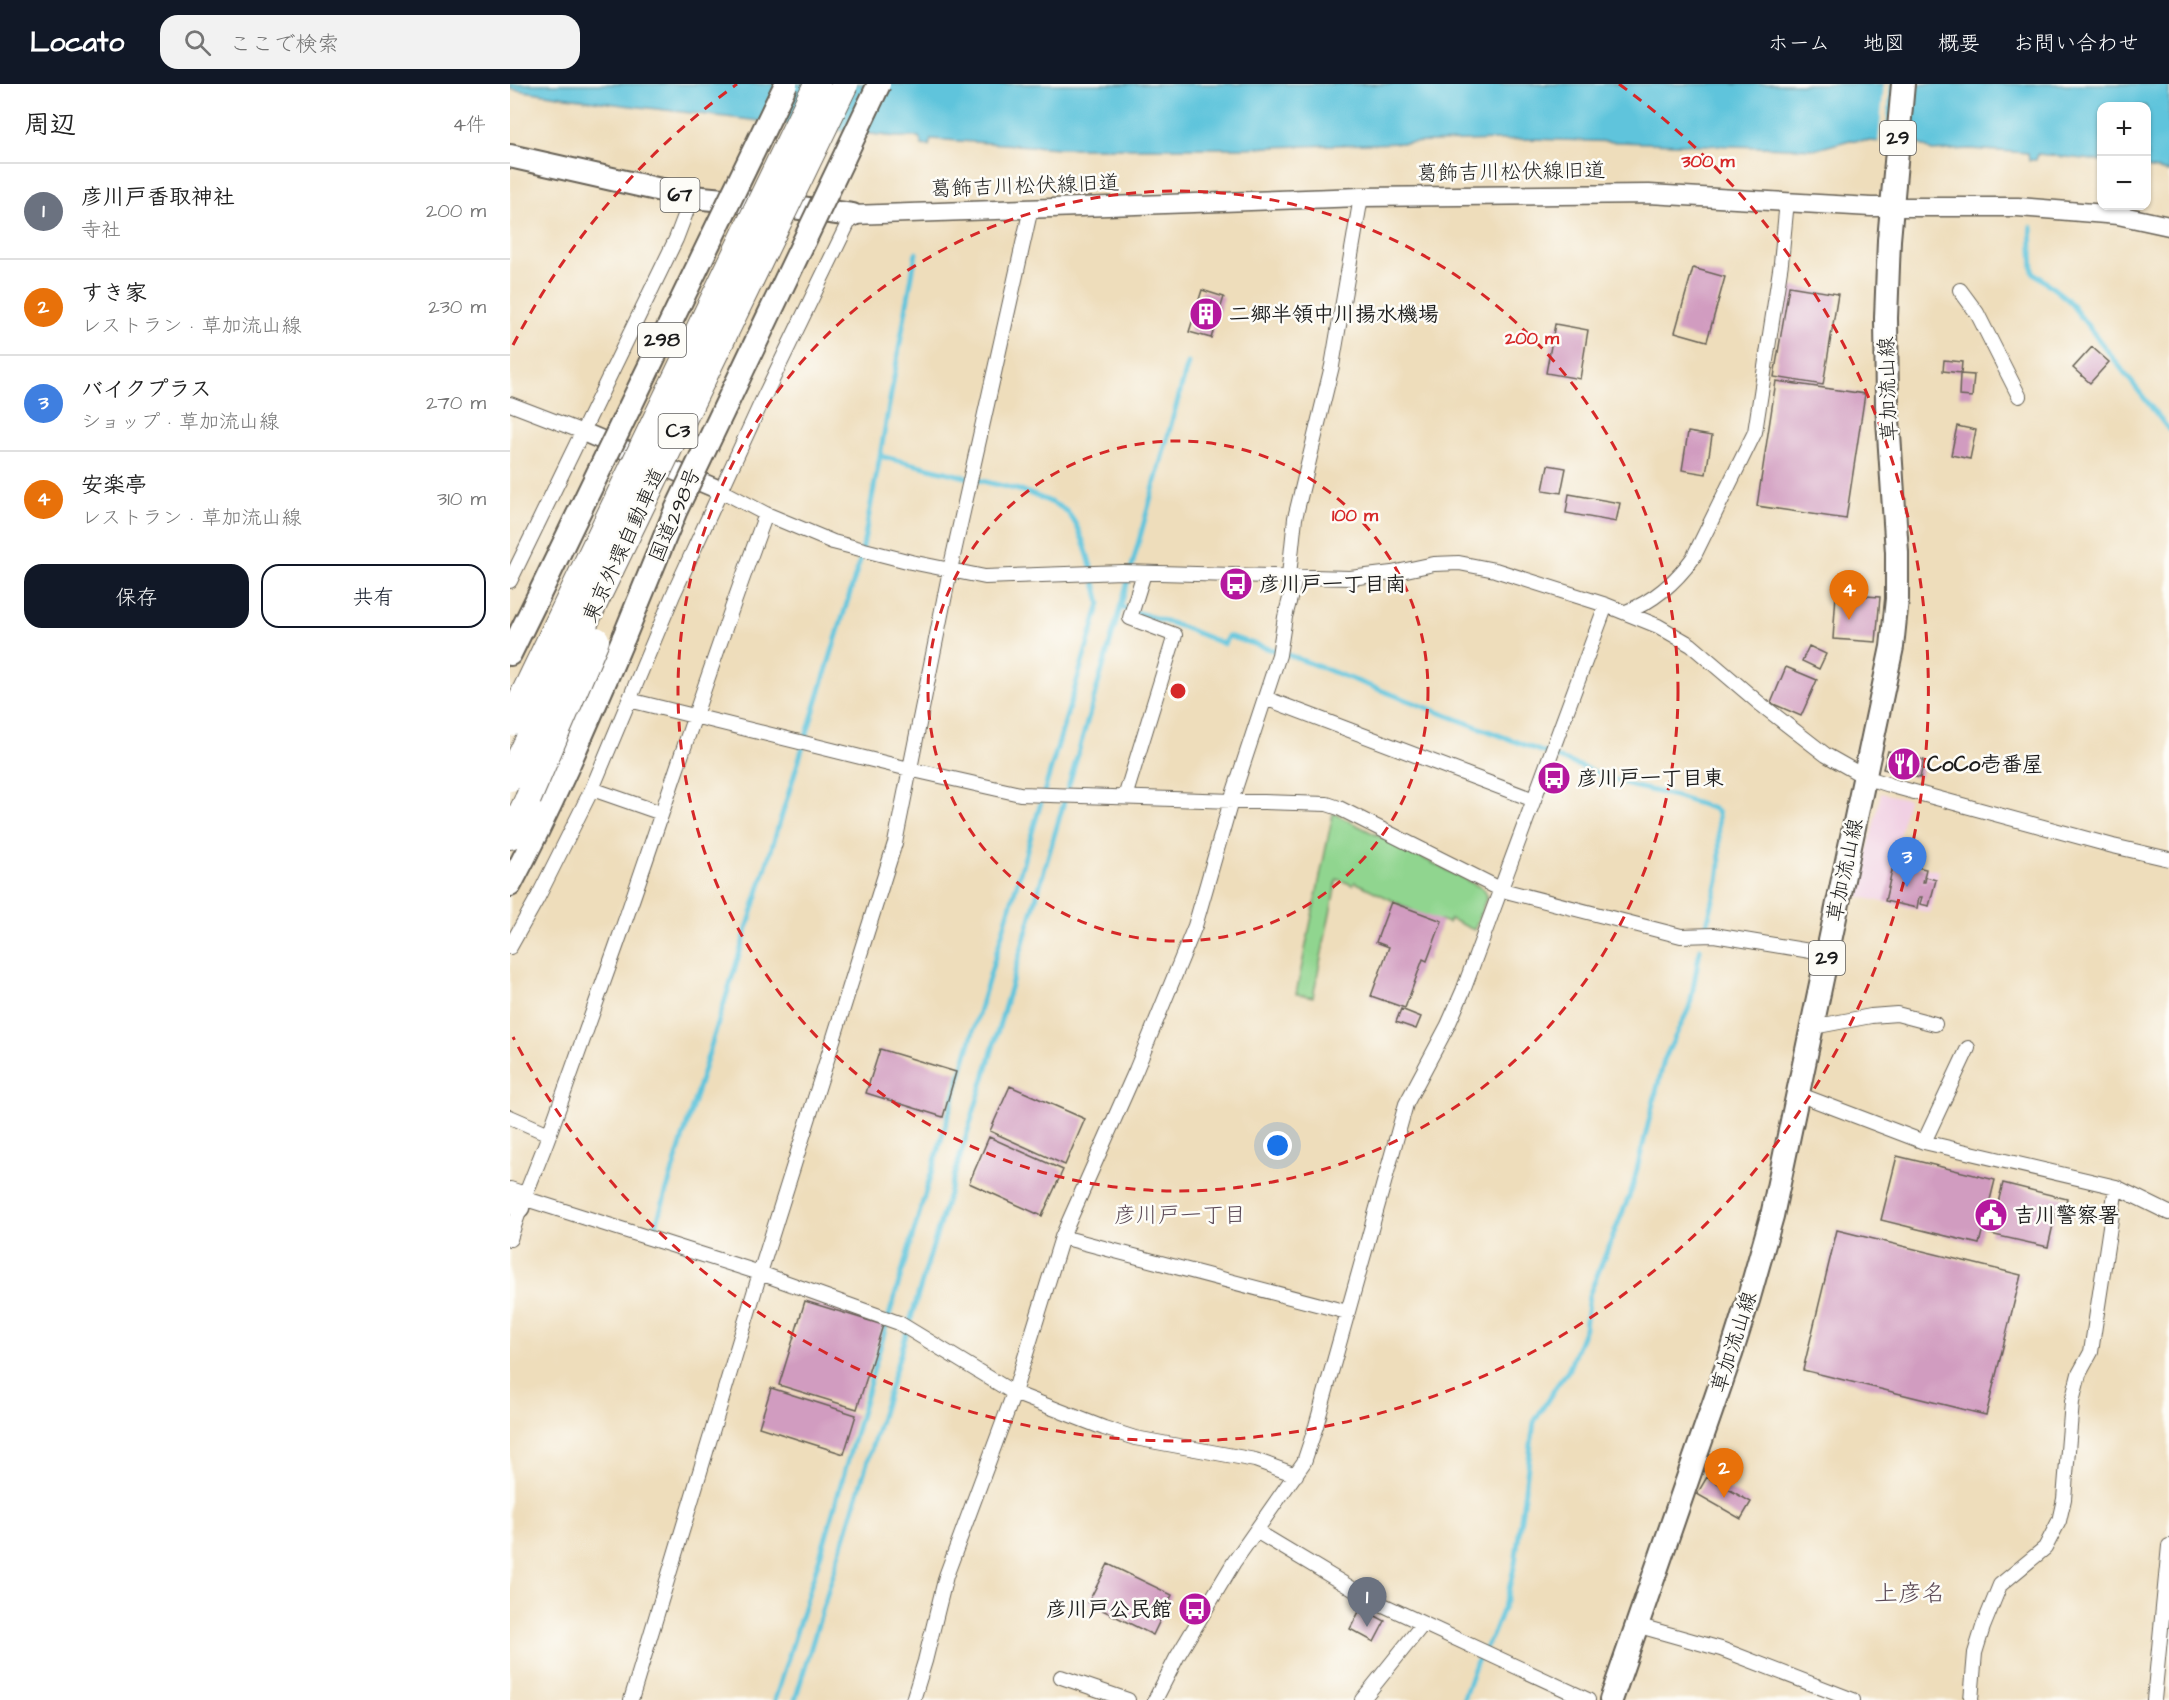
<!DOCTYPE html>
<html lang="ja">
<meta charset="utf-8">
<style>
:root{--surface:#fff;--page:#f2f2f2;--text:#222;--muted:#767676;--line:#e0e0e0;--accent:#111827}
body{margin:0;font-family:"Architects Daughter","Klee One",sans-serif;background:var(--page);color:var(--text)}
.controls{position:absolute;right:18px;top:18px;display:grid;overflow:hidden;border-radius:12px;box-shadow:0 2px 4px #0004}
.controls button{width:54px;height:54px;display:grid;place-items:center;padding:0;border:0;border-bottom:2px solid var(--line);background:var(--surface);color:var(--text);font:30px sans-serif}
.you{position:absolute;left:768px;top:1062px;width:21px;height:21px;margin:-15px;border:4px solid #fff;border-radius:50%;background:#1a73e8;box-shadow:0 0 0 9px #1a73e833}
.badge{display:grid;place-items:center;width:39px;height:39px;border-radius:50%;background:var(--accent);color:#fff;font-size:20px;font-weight:700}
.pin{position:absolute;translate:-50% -50px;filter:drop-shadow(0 2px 3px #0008)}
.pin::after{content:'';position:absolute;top:32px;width:21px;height:18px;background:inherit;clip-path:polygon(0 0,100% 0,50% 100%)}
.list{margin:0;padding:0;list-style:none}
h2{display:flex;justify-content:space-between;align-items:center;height:78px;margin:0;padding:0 24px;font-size:26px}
h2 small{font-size:20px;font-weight:400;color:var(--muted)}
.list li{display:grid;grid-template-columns:39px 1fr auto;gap:18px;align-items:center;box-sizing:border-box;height:96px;padding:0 24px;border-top:2px solid var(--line)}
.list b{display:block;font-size:22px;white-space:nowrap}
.list p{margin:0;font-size:20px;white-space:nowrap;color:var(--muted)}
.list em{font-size:20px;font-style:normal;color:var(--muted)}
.actions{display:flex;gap:12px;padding:18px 24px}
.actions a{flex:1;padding:14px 0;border:2px solid var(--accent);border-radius:18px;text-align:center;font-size:21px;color:var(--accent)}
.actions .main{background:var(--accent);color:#fff}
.icon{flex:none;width:33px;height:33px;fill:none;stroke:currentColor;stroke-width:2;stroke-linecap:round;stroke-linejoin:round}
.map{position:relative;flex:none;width:1659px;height:1616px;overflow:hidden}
header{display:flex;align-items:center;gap:36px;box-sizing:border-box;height:84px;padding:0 30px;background:var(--accent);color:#fff}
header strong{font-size:28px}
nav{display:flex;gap:33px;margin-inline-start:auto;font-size:21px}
.search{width:420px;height:54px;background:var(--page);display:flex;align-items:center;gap:15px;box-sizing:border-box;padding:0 21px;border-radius:18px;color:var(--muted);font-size:22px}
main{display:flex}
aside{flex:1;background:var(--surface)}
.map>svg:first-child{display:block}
.built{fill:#f1d0e3}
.green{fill:#90d58f;stroke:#567856;stroke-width:1.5}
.water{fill:#5fc4dc;stroke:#3e707c;stroke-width:1.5}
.pier{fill:#edb}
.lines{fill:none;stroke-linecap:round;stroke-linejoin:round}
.stream{stroke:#5fc4dc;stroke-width:5}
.building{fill:#d19cc0}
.minor-casing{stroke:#666054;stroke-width:16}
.tertiary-casing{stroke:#666054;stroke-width:21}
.primary-casing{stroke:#666054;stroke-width:26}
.trunk-casing{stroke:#666054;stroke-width:26}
.motorway-casing{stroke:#666054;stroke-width:28}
.minor{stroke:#fff;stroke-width:14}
.tertiary{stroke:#fff;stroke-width:18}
.primary{stroke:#fff;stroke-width:22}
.trunk{stroke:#fff;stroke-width:22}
.motorway{stroke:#fff;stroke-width:26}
.trunk-bridge-casing{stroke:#666054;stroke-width:26;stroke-linecap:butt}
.motorway-bridge-casing{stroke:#666054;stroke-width:28;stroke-linecap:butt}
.trunk-bridge{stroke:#fff;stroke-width:22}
.motorway-bridge{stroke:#fff;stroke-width:26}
.ring{fill:none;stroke:#d62828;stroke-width:3;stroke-dasharray:10 8}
.labels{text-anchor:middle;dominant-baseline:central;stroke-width:5;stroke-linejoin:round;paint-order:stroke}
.shield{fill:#fdfcf7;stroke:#605f5e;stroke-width:1.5}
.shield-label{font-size:20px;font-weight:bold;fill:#1c1c1c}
.street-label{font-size:21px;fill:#1c1c1c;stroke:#fdfcf7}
.poi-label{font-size:21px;font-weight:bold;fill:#1c1c1c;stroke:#fdfcf7;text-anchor:start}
.neighbourhood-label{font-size:22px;fill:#5b4955;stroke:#fdfcf7}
.quarter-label{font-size:24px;fill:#5b4955;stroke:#fdfcf7}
.centre{fill:#d62828;stroke:#fdfcf7;stroke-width:3}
.ring-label{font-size:18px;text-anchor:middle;font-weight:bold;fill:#d62828;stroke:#fdfcf7;stroke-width:5;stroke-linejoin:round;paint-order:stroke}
</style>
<header>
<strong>Locato</strong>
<div class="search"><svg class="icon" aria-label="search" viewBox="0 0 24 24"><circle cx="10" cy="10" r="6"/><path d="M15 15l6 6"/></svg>ここで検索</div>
<nav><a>ホーム</a><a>地図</a><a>概要</a><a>お問い合わせ</a></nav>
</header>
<main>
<aside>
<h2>周辺<small>4件</small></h2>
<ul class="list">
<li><span class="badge" style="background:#6b7280">1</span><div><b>彦川戸香取神社</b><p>寺社</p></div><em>200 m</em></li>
<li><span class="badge" style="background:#e8710a">2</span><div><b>すき家</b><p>レストラン · 草加流山線</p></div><em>230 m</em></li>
<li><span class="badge" style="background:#3f7fe0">3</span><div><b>バイクプラス</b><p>ショップ · 草加流山線</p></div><em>270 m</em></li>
<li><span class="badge" style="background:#e8710a">4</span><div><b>安楽亭</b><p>レストラン · 草加流山線</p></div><em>310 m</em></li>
</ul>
<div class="actions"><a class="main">保存</a><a>共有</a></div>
</aside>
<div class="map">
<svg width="1659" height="1616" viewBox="0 0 1659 1616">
<rect width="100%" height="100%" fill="#fdfcf7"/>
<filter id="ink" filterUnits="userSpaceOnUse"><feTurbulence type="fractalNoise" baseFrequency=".0167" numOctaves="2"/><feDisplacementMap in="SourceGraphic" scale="12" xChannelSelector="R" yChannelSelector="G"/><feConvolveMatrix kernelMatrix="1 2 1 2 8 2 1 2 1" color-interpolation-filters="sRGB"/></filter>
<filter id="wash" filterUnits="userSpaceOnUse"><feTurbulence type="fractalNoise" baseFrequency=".008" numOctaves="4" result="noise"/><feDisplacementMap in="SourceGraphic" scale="24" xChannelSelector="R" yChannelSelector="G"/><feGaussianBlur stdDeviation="1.35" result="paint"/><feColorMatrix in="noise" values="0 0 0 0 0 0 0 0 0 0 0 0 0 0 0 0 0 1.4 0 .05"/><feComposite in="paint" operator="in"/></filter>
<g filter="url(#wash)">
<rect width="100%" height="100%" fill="#edb"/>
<path class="built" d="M1371 709 1398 715 1384 776 1429 787 1420 829 1347 812Z"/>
<path class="green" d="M823 729 974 805 977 812 964 846 940 835 938 839 930 836 928 839 845 798 843 801 827 795 803 913 786 910Z"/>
<path class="water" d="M0 0H1659V88L1637 84 1636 22H1592L1591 77 1528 70 1526 76H1519L1518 69 1460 65 1422 67 1410 60 1340 56 1307 65 1022 55 730 64H549L421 55 419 62 412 61 409 53H387L113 21 0 5Z"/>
<path class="pier" d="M1374 0H1380L1375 61H1368Z"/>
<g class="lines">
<path class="stream" d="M1521 143 1523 188 1557 215 1659 346
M610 523 670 542 714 560 718 552 776 570 1122 702 1165 712 1204 725 1208 729 1210 781 1208 797 1196 844
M143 1151 351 473 370 372
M265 1616 315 1456 381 1225 590 519C584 495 574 444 556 427 544 417 527 413 513 407L370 372 406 169
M285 1616 477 984 617 500 678 279
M953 1616 966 1579 982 1552 997 1514 1005 1479 1024 1338 1047 1301 1058 1287 1075 1244 1079 1211 1122 1105 1154 976 1180 922 1190 865"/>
</g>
<g id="blocks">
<path class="building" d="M1183 184 1215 193 1197 257 1165 248Z
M1279 202 1328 210 1313 301 1264 293Z
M692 206 714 213 701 254 679 248Z
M1045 240 1078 246 1070 295 1036 289Z
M1582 263 1599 278 1580 299 1563 284Z
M1434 276 1452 278 1451 289 1433 287Z
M1450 290 1464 291 1462 313 1449 312Z
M1266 297 1355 310 1336 435 1247 422Z
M1447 342 1466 346 1460 375 1441 371Z
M1178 348 1202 352 1196 390 1172 386Z
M1038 381 1056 384 1051 409 1033 406Z
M1059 410 1110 419 1106 438 1056 429Z
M1326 510 1370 513 1366 558 1323 555Z
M1299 562 1316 570 1309 585 1292 577Z
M1276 583 1307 596 1291 632 1261 619Z
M1378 667 1414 676 1410 694 1373 685Z
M1384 778 1416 785 1413 798H1415L1416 793 1426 796 1419 822 1410 820 1412 813H1409L1407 824 1375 817Z
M881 818 932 837 917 877 913 875 895 924 861 912 879 863 866 858Z
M891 925 911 933 906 945 886 938Z
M370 965 446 988 433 1033 356 1009Z
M500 1002 575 1035 555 1081 480 1047Z
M479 1053 553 1086 532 1132 459 1099Z
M1387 1072 1485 1096 1469 1160 1371 1136Z
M1493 1099 1557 1115 1555 1125 1547 1123 1538 1163 1480 1150Z
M1327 1146 1511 1191 1476 1331 1293 1286Z
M295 1217 373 1241 347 1325 269 1301Z
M261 1304 346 1331 334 1370 249 1343Z
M1197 1393 1241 1418 1231 1435 1187 1410Z
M598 1480 662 1511 643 1551 578 1519Z
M851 1524 875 1537 864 1558 840 1545Z"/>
</g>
</g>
<g filter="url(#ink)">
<use href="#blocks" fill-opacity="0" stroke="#666054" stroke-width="1.5"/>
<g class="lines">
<g class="minor-casing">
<path id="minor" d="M1450 206 1467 229 1509 312
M0 320 73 348
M212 407 256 430 323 458 401 478 475 493 612 488 840 494 882 489 924 480 949 479 985 486 1096 521 1148 542 1181 561 1249 619 1316 671 1355 693 1386 703 1603 762 1659 775
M779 491 785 434 822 282 851 113
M0 497 166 155 182 113
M1116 528C1144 517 1165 499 1183 474L1245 348 1271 179 1277 117
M755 614 1024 716
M119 616 399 685 510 710 817 720 829 724 992 806 1171 852 1204 851 1318 870
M82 705 151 729
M615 713 665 551 620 534 634 489
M0 863 28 813 82 705 163 511 252 317 342 131
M1303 943 1361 932 1387 930 1425 940
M1288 1010 1414 1058 1606 1103 1659 1129
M0 1033 39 1050
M1414 1058 1458 964
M0 1105 15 1110
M13 1114 250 1189 389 1239 504 1309 594 1344 625 1354 745 1376 786 1391
M552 1153 837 1228
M0 1155C11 1118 27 1084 40 1048 62 986 84 923 107 860 157 717 203 572 256 430
M746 1447 856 1513 1078 1616
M1126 1541 1211 1565 1343 1616
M551 1593 618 1616
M121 1616 250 1189 385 759 440 486 521 124
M403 1616 415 1577 436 1492 504 1309 552 1153 626 986 685 842 721 717 769 571 775 533 786 492
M645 1616 667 1573 724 1478 794 1378 806 1342 896 1020 938 941 953 907 1096 521
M852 1616 913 1540
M1461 1616 1465 1569 1473 1543 1490 1501 1535 1464 1549 1437 1554 1415 1562 1318 1569 1290 1581 1268 1606 1103
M1644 1616 1659 1462"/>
</g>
<g class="tertiary-casing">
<path id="tertiary" d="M342 131 851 113 1139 110 1361 123H1508L1608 131 1659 142
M73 348 212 407
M0 1120 10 1124"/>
</g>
<g class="primary-casing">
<path id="primary" d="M0 72 182 113 276 122 342 131
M1101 1616 1221 1270 1239 1213 1262 1132 1382 563 1387 515V468L1377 321 1376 234 1379 156 1393 0"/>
</g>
<g class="trunk-casing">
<path id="trunk" d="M0 570 28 513
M0 801C43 720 78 637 114 553"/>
</g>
<g class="motorway-casing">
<path id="motorway" d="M0 752 18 715"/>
</g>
<use href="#minor" class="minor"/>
<use href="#tertiary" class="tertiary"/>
<use href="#primary" class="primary"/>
<use href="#trunk" class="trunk"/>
<use href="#motorway" class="motorway"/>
<g class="trunk-bridge-casing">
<path id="trunk-bridge" d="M28 513 276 0
M114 553 165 428 369 0"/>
</g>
<g class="motorway-bridge-casing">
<path id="motorway-bridge" d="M0 639 307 0
M0 694 335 0
M18 715 86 556"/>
</g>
<use href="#trunk-bridge" class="trunk-bridge"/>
<use href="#motorway-bridge" class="motorway-bridge"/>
</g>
</g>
<g class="ring">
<circle cx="668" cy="607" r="250"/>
<circle cx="668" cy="607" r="500"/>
<path d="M3 261A750 750 0 0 1 227 0M1109 0A750 750 0 1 1 3 953"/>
</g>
<defs>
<g id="building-disc" transform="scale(1.725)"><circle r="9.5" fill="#b5179e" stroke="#fdfcf7"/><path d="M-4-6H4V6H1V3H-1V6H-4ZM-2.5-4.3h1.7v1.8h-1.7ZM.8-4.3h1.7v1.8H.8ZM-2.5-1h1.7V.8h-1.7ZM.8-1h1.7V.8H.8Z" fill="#fff"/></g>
<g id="bus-disc" transform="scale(1.725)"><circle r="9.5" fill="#b5179e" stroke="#fdfcf7"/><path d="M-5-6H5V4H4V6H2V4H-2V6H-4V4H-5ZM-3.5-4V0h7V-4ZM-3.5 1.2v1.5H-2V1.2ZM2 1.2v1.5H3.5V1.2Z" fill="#fff"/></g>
<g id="restaurant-disc" transform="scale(1.725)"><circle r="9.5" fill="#b5179e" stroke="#fdfcf7"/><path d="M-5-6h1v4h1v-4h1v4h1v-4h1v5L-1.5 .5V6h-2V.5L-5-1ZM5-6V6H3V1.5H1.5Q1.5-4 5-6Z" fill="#fff"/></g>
<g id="civic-disc" transform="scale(1.725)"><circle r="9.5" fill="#b5179e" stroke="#fdfcf7"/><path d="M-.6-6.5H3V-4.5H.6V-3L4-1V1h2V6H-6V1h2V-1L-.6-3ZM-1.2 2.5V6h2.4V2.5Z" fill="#fff"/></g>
</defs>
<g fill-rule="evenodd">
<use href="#building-disc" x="696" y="230"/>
<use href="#bus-disc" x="726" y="500"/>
<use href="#restaurant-disc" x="1394" y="680"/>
<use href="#bus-disc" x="1044" y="694"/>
<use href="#civic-disc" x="1481" y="1131"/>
<use href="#bus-disc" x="685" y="1525"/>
</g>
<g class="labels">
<g class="shield">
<rect x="1370" y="37" width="36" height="34" rx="4.5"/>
<rect x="150.5" y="94" width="39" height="34" rx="4.5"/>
<rect x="128" y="239" width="48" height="34" rx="4.5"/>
<rect x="148.5" y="330" width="39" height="34" rx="4.5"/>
<rect x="1299" y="857" width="36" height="34" rx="4.5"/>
</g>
<g class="shield-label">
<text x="1388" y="54">29</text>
<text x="170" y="111">67</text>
<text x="152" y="256">298</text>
<text x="168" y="347">C3</text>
<text x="1317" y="874">29</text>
</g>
<g class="street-label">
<text transform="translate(1001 88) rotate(-1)">葛飾吉川松伏線旧道</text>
<text transform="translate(515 102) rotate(-2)">葛飾吉川松伏線旧道</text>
<text transform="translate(1378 305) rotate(-92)">草加流山線</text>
<text transform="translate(165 431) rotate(-67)">国道298号</text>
<text transform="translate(114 461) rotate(-65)">東京外環自動車道</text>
<text transform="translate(1335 786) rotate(-78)">草加流山線</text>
<text transform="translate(1224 1258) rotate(-72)">草加流山線</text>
</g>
<g class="poi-label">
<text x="719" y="230">二郷半領中川揚水機場</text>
<text x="749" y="500">彦川戸一丁目南</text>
<text x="1417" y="680">CoCo壱番屋</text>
<text x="1067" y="694">彦川戸一丁目東</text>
<text x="1504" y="1131">吉川警察署</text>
<text x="662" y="1525" text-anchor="end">彦川戸公民館</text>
</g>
<g class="neighbourhood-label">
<text x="670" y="1131">彦川戸一丁目</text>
</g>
<g class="quarter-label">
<text x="1400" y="1510">上彦名</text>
</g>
</g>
<circle cx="668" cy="607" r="9" class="centre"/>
<g class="ring-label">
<text x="1198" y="83">300 m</text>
<text x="1022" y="260">200 m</text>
<text x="845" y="437">100 m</text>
</g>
</svg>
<div class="controls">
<button>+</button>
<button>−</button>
</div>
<div class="you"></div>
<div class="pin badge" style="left:857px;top:1543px;background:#6b7280">1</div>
<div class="pin badge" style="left:1214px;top:1414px;background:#e8710a">2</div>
<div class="pin badge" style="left:1397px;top:803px;background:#3f7fe0">3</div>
<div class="pin badge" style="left:1339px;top:536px;background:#e8710a">4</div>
</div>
</main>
